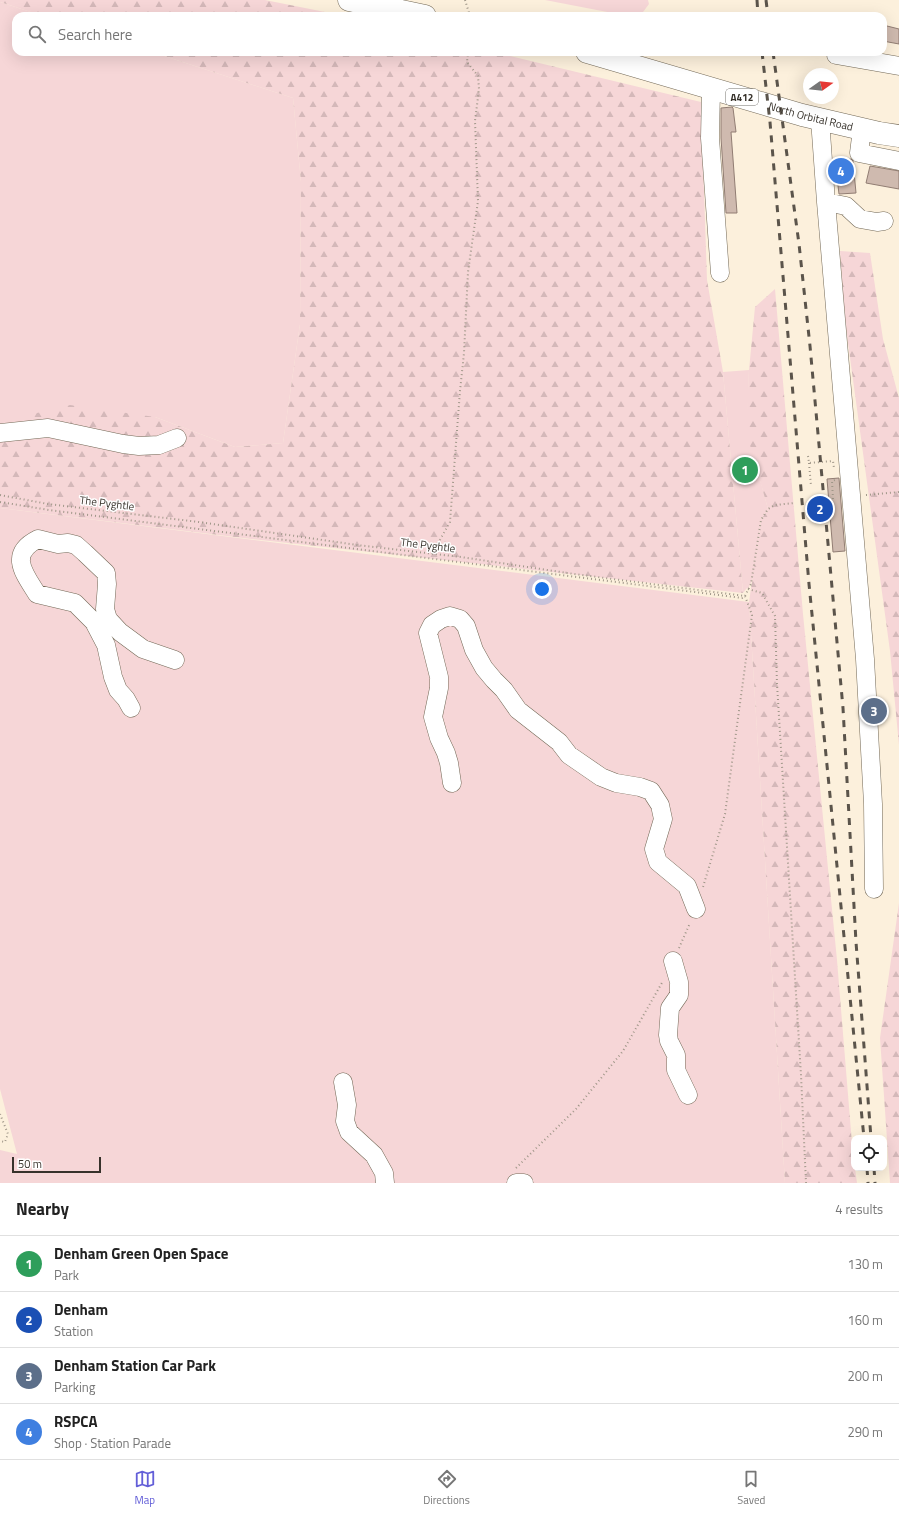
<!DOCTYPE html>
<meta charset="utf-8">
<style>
:root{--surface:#fff;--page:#f2f2f2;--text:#222;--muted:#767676;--line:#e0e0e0;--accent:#635fd8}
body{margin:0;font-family:"Titillium Web",sans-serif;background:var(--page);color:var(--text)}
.controls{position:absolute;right:12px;bottom:12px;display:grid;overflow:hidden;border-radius:8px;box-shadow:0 4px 16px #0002}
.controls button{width:36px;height:36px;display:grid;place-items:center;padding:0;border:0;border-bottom:1px solid var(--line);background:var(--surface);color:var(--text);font:20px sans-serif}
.compass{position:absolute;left:803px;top:68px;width:36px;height:36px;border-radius:50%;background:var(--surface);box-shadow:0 4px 16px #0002;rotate:75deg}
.scale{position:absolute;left:12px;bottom:10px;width:89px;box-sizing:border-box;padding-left:4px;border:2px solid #37322b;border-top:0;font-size:11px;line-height:14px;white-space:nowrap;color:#37322b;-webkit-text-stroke:3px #fff;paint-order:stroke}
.you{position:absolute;left:542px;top:589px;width:14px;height:14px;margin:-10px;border:3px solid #fff;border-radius:50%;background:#1a73e8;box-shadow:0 0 0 6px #1a73e833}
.badge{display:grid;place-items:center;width:26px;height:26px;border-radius:50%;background:var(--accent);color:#fff;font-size:13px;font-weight:700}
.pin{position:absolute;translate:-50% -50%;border:2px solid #fff;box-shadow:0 1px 4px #0006}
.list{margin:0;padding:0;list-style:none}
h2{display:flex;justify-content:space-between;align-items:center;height:52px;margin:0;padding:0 16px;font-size:17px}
h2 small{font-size:13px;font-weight:400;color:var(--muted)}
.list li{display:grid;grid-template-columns:26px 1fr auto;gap:12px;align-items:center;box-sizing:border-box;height:56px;padding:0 16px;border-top:1px solid var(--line)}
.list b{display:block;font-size:15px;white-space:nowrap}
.list p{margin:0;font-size:13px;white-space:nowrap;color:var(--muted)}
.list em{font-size:13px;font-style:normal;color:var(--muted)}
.icon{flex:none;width:22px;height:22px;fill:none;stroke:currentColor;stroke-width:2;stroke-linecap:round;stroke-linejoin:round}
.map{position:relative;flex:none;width:899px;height:1183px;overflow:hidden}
.search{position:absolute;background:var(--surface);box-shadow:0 4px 16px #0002;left:12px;right:12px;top:12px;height:44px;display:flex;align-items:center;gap:10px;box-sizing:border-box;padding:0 14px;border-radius:12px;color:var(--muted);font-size:15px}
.sheet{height:276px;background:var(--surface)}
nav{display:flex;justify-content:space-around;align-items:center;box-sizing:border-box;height:56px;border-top:1px solid var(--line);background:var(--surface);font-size:11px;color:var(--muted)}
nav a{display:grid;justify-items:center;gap:2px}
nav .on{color:var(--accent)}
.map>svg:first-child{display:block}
.green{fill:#f6d6d7}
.forest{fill:url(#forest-firs)}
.building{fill:#cfbaaf;stroke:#917d73}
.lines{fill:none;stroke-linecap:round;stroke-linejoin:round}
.minor-casing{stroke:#736957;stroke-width:19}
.major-casing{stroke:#736957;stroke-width:23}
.path{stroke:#a09789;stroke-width:2;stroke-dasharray:1 3;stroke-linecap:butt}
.minor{stroke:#fff;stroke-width:18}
.major{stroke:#fff;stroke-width:22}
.rail{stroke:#5b544b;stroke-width:3;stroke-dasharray:7 7;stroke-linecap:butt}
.path-bridge{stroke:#a09789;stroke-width:2;stroke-dasharray:1 3;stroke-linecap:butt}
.labels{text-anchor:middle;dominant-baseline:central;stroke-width:3;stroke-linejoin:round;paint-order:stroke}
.shield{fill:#fff;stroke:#73706b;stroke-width:1}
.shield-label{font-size:10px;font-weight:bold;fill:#37322b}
.street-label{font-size:11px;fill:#37322b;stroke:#fff}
</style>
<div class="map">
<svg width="899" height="1183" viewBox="0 0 899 1183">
<defs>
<pattern id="forest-firs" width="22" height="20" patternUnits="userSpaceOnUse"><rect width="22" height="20" fill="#f6d6d7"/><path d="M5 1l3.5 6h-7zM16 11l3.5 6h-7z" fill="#d4b8b9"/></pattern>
</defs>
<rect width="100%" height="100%" fill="#fcf0dc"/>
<path class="green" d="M545 0H648L649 4 640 16H628Z
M0 2 43 16H16V52H152L293 98 301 182 300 324 283 443 235 447 155 417 0 430Z
M749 370 747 431 768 509 761 520 753 578 748 589 747 588 743 593 723 372Z
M0 508 749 602 785 1183H0V1150L17 1154 0 1089Z"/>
<path class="forest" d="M0 0H265L345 16H43L0 2Z
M152 52H494L701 102 707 280 723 372 743 593 243 538 0 508V430L8 420 70 405 155 417 235 447 283 443 300 324 301 182 293 98Z
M840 251 870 253 883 339 899 398V745L890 651 845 321Z
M775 289 803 614 837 960 854 1168H855L857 1183H785L749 602 761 520 768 509 746 431 749 370 755 307Z
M899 903V1183H890L880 1038Z"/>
<path class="building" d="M883 25 899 29V44L883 41Z
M732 107 733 108 736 132H731L737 213H726L721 138V108Z
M851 159 853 161 856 193 839 194 835 161Z
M870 166 899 171V189L866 183Z
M839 478 845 551 833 552 827 479Z"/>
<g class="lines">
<g class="minor-casing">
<path id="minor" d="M836 55 899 66
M711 89 710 138 720 273
M820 119 826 202 865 659 873 804 874 889
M862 129 859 153 899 161
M826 202 846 206 860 219 877 222 884 221
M0 433 48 428 123 444 139 446 159 445 177 438
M131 708 126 699 118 690 113 677 106 645 94 622 75 603 37 594C24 573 8 554 38 539L58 544 68 543 76 545 85 553 106 573 107 584 105 609 108 619 120 632 143 649 175 660
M452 783 449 763 446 753 439 738 433 717 439 688V677L428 633 432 625 441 619 450 616 460 619 466 626 474 650 484 668 494 680 504 690 518 710 559 742 569 755 601 777 616 783 640 787 651 791 660 805 663 819 654 849 658 862 687 886 696 909
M673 961 679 982V995L670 1008 668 1035 669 1041 676 1055V1070L688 1095
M343 1082 347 1105 345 1121 349 1132 374 1155 384 1173 385 1183
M516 1183H524"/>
</g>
<g class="major-casing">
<g id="major">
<path d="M349 0 425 16"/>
<path id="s1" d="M587 52 802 115 879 133 899 136"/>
</g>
</g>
<path class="path" d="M465 0 470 16
M809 463 811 486
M0 495 48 504 199 522 357 545 461 557 574 574 745 596 751 584 761 520 768 509 775 505 794 503
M866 495 899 492
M833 499 832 481 835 480
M0 502 49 510 742 598 745 596 752 615 725 814 703 887
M432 554 450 522 460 391 464 353 468 272 478 201 475 121 479 89 478 76 467 62 468 52
M748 589 762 593 775 616 777 684 801 1075 806 1183
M679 948 690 923
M0 1114 8 1134 5 1142 0 1141
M516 1168 576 1109 623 1051 663 981"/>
<use href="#minor" class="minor"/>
<use href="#major" class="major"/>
<path class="rail" d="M757 0 758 16
M766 0 768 16
M762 52 770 122 809 584 864 1138
M773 52 799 244 810 346 843 708 856 942 871 1138
M867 1168 868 1183
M874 1168 875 1183"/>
<path class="path-bridge" d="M808 456 809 463 833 461 834 468"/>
</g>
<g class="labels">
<rect class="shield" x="726" y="89" width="32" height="16" rx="3"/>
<g class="shield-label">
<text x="742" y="97">A412</text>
</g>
<g class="street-label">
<text stroke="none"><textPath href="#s1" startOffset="233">North Orbital Road</textPath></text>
<text transform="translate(107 503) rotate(7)">The Pyghtle</text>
<text transform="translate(428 545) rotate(7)">The Pyghtle</text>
</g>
</g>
</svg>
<div class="controls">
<button><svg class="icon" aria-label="locate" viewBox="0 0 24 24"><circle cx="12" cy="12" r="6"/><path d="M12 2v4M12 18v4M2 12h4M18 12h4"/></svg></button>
</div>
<svg class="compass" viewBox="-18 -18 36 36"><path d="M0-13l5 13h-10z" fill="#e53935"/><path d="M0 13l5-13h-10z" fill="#767676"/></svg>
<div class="scale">50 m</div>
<div class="you"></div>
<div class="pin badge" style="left:745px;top:470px;background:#2e9e5b">1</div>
<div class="pin badge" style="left:820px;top:509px;background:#1a4fb4">2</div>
<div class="pin badge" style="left:874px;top:711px;background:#5c6f8a">3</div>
<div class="pin badge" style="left:841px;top:171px;background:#3f7fe0">4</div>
<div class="search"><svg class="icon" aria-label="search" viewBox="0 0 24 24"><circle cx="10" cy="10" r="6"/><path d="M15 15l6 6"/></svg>Search here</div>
</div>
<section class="sheet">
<h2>Nearby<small>4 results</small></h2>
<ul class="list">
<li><span class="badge" style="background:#2e9e5b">1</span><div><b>Denham Green Open Space</b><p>Park</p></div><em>130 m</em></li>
<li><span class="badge" style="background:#1a4fb4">2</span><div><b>Denham</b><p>Station</p></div><em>160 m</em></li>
<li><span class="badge" style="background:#5c6f8a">3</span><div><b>Denham Station Car Park</b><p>Parking</p></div><em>200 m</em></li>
<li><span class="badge" style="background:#3f7fe0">4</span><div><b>RSPCA</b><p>Shop · Station Parade</p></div><em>290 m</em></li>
</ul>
</section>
<nav>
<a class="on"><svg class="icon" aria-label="map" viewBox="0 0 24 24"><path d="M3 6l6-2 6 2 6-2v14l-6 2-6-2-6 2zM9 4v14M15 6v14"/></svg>Map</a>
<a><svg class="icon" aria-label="directions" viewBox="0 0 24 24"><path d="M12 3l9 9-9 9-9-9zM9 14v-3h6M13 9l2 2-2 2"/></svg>Directions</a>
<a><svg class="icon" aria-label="saved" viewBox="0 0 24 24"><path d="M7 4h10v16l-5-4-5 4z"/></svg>Saved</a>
</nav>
